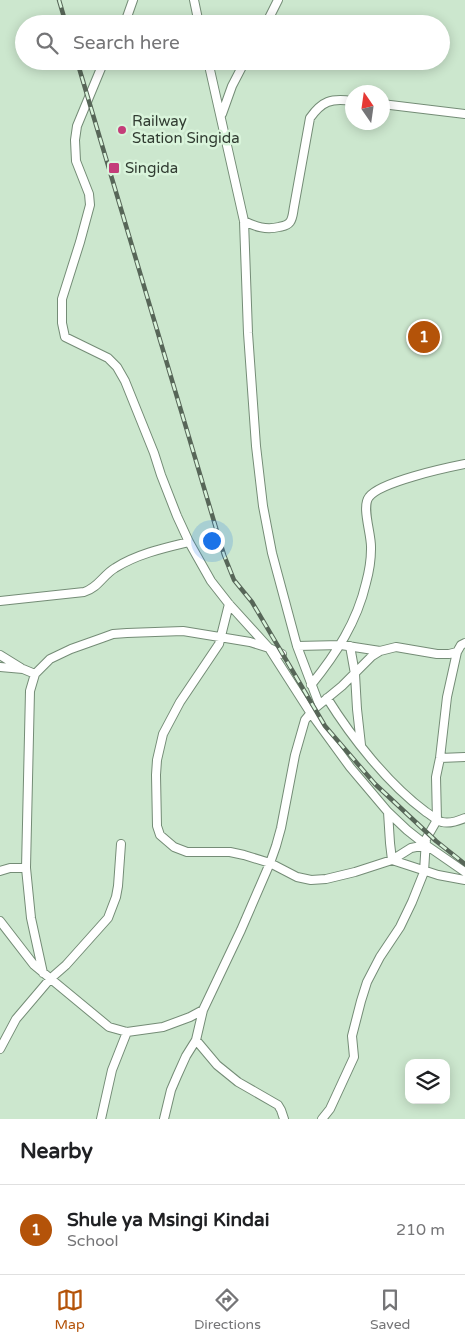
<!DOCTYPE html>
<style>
:root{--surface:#fff;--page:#f6f6f6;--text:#202124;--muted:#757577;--line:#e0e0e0;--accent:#b45309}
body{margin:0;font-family:"Varela Round",sans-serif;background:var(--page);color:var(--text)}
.controls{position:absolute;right:15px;bottom:15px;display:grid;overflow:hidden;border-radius:10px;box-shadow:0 2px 12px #0003}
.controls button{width:45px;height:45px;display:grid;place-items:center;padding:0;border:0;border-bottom:1px solid var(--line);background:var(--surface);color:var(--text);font:25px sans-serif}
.compass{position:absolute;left:345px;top:85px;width:45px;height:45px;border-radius:50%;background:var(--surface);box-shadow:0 2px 12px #0003;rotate:347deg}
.you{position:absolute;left:211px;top:540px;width:18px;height:18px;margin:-12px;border:4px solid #fff;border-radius:50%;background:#1a73e8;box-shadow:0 0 0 8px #1a73e833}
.badge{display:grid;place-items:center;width:32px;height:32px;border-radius:50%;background:var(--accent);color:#fff;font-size:16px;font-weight:700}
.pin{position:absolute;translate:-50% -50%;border:2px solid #fff;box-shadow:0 1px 5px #0006}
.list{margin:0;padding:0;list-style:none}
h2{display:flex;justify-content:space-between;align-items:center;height:65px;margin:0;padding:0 20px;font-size:21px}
h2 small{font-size:16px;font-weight:400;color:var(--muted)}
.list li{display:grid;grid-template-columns:32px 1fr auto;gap:15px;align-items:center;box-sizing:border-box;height:90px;padding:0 20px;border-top:1px solid var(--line)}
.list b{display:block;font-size:19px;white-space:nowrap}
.list p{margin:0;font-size:16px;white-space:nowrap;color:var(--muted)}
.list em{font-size:16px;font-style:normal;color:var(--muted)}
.icon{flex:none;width:28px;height:28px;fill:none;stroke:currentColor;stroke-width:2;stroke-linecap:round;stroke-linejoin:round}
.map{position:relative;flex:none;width:465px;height:1119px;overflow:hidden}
.search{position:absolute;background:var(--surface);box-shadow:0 2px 12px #0003;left:15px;right:15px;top:15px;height:55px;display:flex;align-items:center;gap:12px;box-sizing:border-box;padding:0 18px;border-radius:28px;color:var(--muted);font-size:19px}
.sheet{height:155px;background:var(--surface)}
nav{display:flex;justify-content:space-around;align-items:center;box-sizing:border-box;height:70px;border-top:1px solid var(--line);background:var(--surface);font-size:14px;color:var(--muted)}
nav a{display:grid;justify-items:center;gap:2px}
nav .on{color:var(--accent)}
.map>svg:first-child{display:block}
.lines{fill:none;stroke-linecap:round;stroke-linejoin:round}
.minor-casing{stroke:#748c76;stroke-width:10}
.minor{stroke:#fff;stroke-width:8}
.rail-casing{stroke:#576658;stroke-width:4.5}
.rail{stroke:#d9f4db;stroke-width:2.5;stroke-dasharray:8;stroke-linecap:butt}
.poi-dot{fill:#c43c79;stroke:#d9f4db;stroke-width:2}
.labels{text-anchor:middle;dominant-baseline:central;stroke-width:5;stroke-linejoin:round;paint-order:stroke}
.poi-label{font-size:15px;fill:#313c32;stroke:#d9f4db;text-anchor:start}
</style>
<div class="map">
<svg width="465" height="1119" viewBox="0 0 465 1119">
<rect width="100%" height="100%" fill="#cce7ce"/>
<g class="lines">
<g class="minor-casing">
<path id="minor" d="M194 0 199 24
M122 24 127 17 133 0
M266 24 278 0
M104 61 77 126 75 140 76 161 89 194 90 205 80 242 62 299V323L65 337 108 358 117 367 125 381 154 453 161 475 177 516 189 542 211 581 229 604 269 648 310 712 350 767 388 812 407 830 426 845 465 872
M208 61 244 221 248 333 256 446 263 506 272 553 297 646 319 704
M382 104 465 114
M222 114 232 86 245 61
M244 221C256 227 266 230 279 227 283 226 287 226 290 222 293 218 293 212 294 207L310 118C322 101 331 98 352 101
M0 601 84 592C98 588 103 575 115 568 137 554 164 548 189 542
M229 604 219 644 180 702 163 734 157 760 156 775 157 826 160 835 174 847 187 852H230L244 855 270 863 297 877 311 880 326 879 355 872 392 860 411 848 426 845
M297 646 341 645 380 651
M350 646 355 674 357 709 361 745
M0 655 21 668
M0 667 23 669 35 674 50 659 71 649 102 638 113 634 127 633 183 631 250 642 269 648 282 654
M35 674 30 691 26 868 31 918 43 973
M311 685C336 654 357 622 366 583 369 572 371 559 371 549 372 535 361 507 369 497 380 482 445 468 465 464
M327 698C352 738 388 784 426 812 431 815 437 821 442 822 450 824 458 821 465 818
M440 758 465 757
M388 812 390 843 392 860 438 875 465 880
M0 871 10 868H26
M0 921 34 965 109 1027 127 1032 163 1027 190 1017 203 1010
M196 1040 217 1065 238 1082 278 1105 281 1110 284 1119
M0 1049 16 1019 50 979 66 965 108 918 116 897 118 886 121 844
M101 1119 112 1070 127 1032
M164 1119 171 1090 177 1076 186 1056 196 1040 203 1010 241 930 270 863 276 846 281 828 295 755 305 720 314 709 342 686 372 656 380 651 396 647 437 654H449L457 652 461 645 465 643
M322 1119 330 1109 354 1057 352 1036 361 1001 367 982 380 957 400 927 412 902 424 872 426 839 437 820 436 777 440 758 447 697 457 652"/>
</g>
<use href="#minor" class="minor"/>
<g class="rail-casing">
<path id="rail" d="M59 0 66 24
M77 61 224 555 234 580 252 602 325 726 375 784 436 841 465 864"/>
</g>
<use href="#rail" class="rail"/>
</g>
<g class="poi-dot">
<circle cx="122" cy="130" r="5"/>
<rect x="108" y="162" width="12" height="12" rx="2.5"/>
</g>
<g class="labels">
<g class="poi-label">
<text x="132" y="121">Railway<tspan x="132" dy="17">Station Singida</tspan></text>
<text x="125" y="168">Singida</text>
</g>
</g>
</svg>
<div class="controls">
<button><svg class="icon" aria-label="layers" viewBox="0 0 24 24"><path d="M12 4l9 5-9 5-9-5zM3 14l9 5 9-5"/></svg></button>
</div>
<svg class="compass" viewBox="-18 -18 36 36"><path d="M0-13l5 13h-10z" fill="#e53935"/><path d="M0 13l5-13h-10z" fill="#757577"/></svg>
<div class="you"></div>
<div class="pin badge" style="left:424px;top:337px">1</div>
<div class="search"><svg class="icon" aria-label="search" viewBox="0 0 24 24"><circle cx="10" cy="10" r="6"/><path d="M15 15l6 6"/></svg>Search here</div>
</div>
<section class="sheet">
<h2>Nearby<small></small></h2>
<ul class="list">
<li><span class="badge">1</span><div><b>Shule ya Msingi Kindai</b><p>School</p></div><em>210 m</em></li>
</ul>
</section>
<nav>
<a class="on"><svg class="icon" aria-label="map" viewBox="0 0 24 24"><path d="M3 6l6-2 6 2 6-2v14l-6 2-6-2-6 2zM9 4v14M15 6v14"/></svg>Map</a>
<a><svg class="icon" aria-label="directions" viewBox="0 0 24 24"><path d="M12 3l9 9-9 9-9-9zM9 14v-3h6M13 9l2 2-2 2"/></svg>Directions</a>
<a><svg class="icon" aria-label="saved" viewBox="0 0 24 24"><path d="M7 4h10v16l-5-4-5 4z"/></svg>Saved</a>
</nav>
